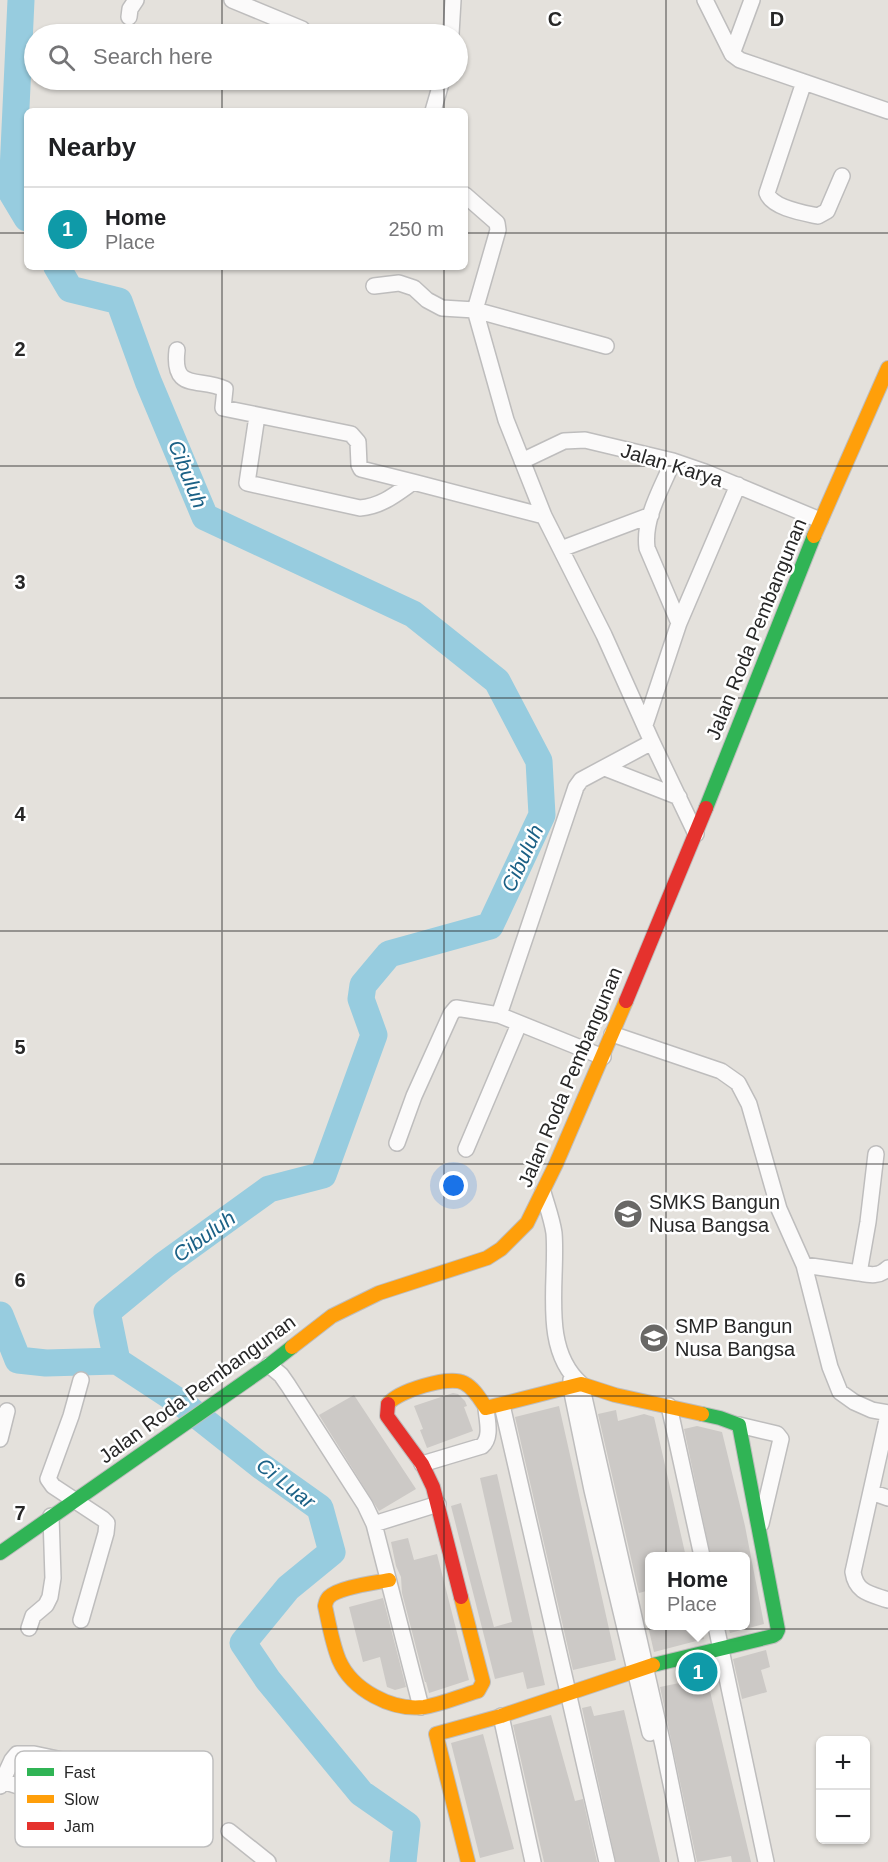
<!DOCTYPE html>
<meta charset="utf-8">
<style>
:root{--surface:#fff;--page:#f2f2f2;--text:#202124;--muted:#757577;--line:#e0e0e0;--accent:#696866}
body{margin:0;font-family:Arial,sans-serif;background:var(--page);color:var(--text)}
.controls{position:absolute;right:18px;bottom:18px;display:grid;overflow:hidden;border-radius:9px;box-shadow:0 2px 4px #0004}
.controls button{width:54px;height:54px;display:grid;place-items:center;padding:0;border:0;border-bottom:2px solid var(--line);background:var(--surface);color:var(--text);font:30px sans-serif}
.you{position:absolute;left:454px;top:1186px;width:21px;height:21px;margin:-15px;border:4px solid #fff;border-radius:50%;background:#1a73e8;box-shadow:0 0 0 9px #1a73e833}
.badge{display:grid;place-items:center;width:39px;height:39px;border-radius:50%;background:var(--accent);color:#fff;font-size:20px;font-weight:700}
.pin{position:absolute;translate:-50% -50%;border:3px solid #fff;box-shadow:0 2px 6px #0006}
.popup{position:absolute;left:645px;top:1552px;width:105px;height:78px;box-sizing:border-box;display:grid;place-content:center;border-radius:9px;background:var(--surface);filter:drop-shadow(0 2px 4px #0005);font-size:20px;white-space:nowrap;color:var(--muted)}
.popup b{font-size:22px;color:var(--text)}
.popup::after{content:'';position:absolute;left:50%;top:100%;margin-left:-12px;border:12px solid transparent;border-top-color:var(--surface)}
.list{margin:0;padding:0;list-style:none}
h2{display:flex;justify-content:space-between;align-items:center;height:78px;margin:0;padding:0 24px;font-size:26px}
h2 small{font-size:20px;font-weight:400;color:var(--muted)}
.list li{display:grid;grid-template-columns:39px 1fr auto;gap:18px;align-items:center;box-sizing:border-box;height:84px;padding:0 24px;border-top:2px solid var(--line)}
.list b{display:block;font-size:22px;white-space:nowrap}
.list p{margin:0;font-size:20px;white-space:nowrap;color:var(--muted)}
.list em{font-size:20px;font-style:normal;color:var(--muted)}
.icon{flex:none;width:33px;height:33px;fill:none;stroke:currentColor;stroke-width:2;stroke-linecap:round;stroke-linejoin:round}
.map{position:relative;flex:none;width:888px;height:1862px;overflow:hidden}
.search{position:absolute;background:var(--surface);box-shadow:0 2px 4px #0004;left:24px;top:24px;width:444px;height:66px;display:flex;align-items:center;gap:15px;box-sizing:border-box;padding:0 21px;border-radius:33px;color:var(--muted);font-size:22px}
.panel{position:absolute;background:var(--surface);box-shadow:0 2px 4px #0004;left:24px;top:108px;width:444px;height:162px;border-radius:9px}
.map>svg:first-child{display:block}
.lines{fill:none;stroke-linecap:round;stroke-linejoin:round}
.river{stroke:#97ccdf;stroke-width:27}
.building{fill:#ccc9c6}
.street-casing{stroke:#bebdbd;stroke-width:18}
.fast-casing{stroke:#bebdbd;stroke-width:16}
.slow-casing{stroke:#bebdbd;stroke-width:16}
.jam-casing{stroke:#bebdbd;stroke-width:16}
.street{stroke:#fbfafa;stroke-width:15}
.fast{stroke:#30b455;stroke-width:14}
.slow{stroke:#ff9f0a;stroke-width:14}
.jam{stroke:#e5322d;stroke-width:14}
.grid{fill:none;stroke:#272727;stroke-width:1.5;stroke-opacity:0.55}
.labels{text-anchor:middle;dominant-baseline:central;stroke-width:5;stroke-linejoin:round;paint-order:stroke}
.street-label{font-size:20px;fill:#272727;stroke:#fff}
.poi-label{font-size:20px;fill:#272727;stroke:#fff;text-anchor:start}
.water-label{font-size:21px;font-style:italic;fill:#1b6186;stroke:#fff}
.key{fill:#fff;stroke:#bebebe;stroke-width:1.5}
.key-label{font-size:16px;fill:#272727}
.grid-label{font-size:20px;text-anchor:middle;font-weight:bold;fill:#272727;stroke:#fff;stroke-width:5;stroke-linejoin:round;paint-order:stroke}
</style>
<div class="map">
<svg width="888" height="1862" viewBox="0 0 888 1862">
<rect width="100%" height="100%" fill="#e4e1dc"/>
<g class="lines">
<path class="river" d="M21 0 12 193 27 218
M57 267 70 289 119 301 148 381 205 517 413 614 497 681 539 761 542 815 490 926 389 954 363 985 361 999 374 1035 323 1175 269 1189 164 1265 107 1312 117 1361
M0 1315 18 1360 46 1363 117 1361 184 1405 261 1466 320 1508 332 1552 288 1588 243 1643 268 1680 361 1793 407 1825 403 1862"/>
</g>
<path class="building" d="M453 1393 458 1394 465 1401 467 1406 464 1407 473 1431 427 1448 420 1430 423 1429 414 1406Z
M354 1395 416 1489 379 1511 319 1415Z
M559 1406 616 1660 573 1670 515 1417Z
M616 1410 618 1421 644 1414 654 1417 686 1557H650V1590L639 1593 598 1414Z
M697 1426 722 1432 745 1526 764 1624 730 1633 728 1626H746V1557H711L684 1429Z
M497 1474 545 1685 527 1689 523 1672 495 1679 451 1506 461 1503 494 1627 512 1622 480 1478Z
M408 1538 414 1560 437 1554 469 1680 429 1693 426 1682H425L402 1593 401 1577 396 1566 391 1542Z
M383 1598 406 1687 395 1690 387 1687 380 1657 363 1662 349 1607Z
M648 1626H701L704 1639 654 1652Z
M766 1650 770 1667 761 1670 767 1692 742 1699 733 1659Z
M708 1665 712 1682 708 1683 751 1862H732L731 1856 697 1862 660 1687 689 1681 686 1670Z
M591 1706 594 1716 624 1710 660 1862H616L582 1708Z
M551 1715 575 1801 583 1799 597 1862H544L513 1725Z
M483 1734 514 1849 480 1858 451 1743Z"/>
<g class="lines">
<g class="street-casing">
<path id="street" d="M232 0 302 29 307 34
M705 0 732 54 740 60 888 111
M129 17 130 9 136 0
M451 34 453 0
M732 54 752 0
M804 82 767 193C772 208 804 213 818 216L827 211 842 176
M433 111 442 80
M374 286 399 283 414 288 427 300 442 308 475 310 498 230 497 223 465 195
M606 346 475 310 506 420 544 516 604 635 652 742 696 834
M177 350C172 392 198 377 225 389L223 408 351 434 358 442 359 465 361 469 413 482
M257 416 247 483 360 508C382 506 396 494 413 482L544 516
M522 461 564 441 585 440 673 461 705 472 820 520
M673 461C662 488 643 518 647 548L679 623
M561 549 651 515
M645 725 679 623 738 485
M605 768 679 797
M499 1015 576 787 581 780 652 742
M612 1034 721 1071 738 1083 749 1104 779 1209 804 1265 830 1367 840 1392 854 1402 872 1410 888 1413
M397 1143 414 1096 451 1014 456 1008 499 1015 603 1057
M466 1149 519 1024
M543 1192C547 1206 552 1219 554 1233 558 1281 540 1348 581 1384L663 1745 687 1862
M804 1265 859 1273 868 1222 876 1154
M859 1273C870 1275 879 1277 888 1268
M269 1365 281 1375 288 1385 365 1505 374 1524 421 1707
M571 1379V1388L592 1490 650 1733
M81 1380 71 1416 48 1479 53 1486 103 1519 107 1523 106 1533 81 1620
M502 1405 607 1862
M669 1406 702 1556
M888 1415 853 1572C856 1593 871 1594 888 1600
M739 1425 777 1434 781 1439 761 1524
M0 1439 7 1411
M422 1464 482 1446C492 1437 487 1421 486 1408
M871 1492 888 1498
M374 1524 438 1504
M716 1626 766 1862
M29 1628 33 1616 46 1605 50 1597 53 1578 51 1516
M501 1716 533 1862
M0 1780 63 1801 95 1808
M0 1786 12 1760 17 1754H34L86 1765
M229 1831 268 1862"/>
</g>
<g class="fast-casing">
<path id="fast" d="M706 808 814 536
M0 1553 269 1365 292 1347
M653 1665 773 1636 776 1634 778 1630 739 1425 720 1418 702 1414"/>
</g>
<g class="slow-casing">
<path id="slow" d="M814 536 888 368
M292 1347 332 1316 379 1293 487 1258 501 1249 527 1223 556 1164 626 1001
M388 1404C398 1391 449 1375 464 1383 474 1388 480 1399 486 1408L581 1384 615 1395 702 1414
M389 1580C374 1583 339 1587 329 1597 326 1600 326 1602 325 1606 329 1624 332 1643 339 1660 352 1690 392 1711 424 1707 443 1704 460 1696 478 1691L483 1682 461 1597
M468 1862 436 1734 501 1716 653 1665"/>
</g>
<g class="jam-casing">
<path id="jam" d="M626 1001 706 808
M388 1404 387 1416 422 1464 433 1487 461 1597"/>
</g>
<use href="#street" class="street"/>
<use href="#fast" class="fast"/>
<use href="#slow" class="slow"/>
<use href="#jam" class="jam"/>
</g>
<path class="grid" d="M222 0V34M444 0V34M666 0V1862M222 80V111M444 80V111M0 233H27M465 233H888M222 267V1862M444 267V1862M0 466H888M0 698H888M0 931H888M0 1164H888M0 1396H888M0 1629H888"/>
<defs>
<g id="school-disc" transform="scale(1.5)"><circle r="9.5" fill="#696866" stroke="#fff"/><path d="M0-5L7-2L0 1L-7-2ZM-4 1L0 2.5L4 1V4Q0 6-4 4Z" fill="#fff"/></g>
</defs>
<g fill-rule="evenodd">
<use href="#school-disc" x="628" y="1214"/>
<use href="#school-disc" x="654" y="1338"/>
</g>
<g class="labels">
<g class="street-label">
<text transform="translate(672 465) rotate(17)">Jalan Karya</text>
<text transform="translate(756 629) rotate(-68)">Jalan Roda Pembangunan</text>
<text transform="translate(570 1077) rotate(-67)">Jalan Roda Pembangunan</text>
<text transform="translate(197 1389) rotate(-36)">Jalan Roda Pembangunan</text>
</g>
<g class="poi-label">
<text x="649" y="1202">SMKS Bangun<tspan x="649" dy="23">Nusa Bangsa</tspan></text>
<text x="675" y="1326">SMP Bangun<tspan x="675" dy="23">Nusa Bangsa</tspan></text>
</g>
<g class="water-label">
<text transform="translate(188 474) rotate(68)">Cibuluh</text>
<text transform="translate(522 858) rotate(-65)">Cibuluh</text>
<text transform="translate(204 1236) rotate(-36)">Cibuluh</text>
<text transform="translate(286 1483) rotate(38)">Ci Luar</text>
</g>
</g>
<rect x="15" y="1751" width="198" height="96" rx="9" class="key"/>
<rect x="27" y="1768" width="27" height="8" fill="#30b455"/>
<rect x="27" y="1795" width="27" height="8" fill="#ff9f0a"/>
<rect x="27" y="1822" width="27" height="8" fill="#e5322d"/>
<g class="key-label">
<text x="64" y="1778">Fast</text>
<text x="64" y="1805">Slow</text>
<text x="64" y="1832">Jam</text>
</g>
<g class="grid-label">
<text x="555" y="26">C</text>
<text x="777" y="26">D</text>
<text x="20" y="356">2</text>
<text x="20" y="589">3</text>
<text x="20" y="821">4</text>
<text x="20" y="1054">5</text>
<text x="20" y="1287">6</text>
<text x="20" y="1520">7</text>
</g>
</svg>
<div class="controls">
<button>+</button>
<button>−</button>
</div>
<div class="you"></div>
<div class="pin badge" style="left:698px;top:1672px;background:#0f9aa8">1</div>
<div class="popup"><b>Home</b>Place</div>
<div class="search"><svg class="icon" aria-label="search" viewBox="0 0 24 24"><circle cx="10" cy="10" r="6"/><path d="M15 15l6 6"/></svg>Search here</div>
<section class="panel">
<h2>Nearby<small></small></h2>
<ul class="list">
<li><span class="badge" style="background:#0f9aa8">1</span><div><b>Home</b><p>Place</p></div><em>250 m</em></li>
</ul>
</section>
</div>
